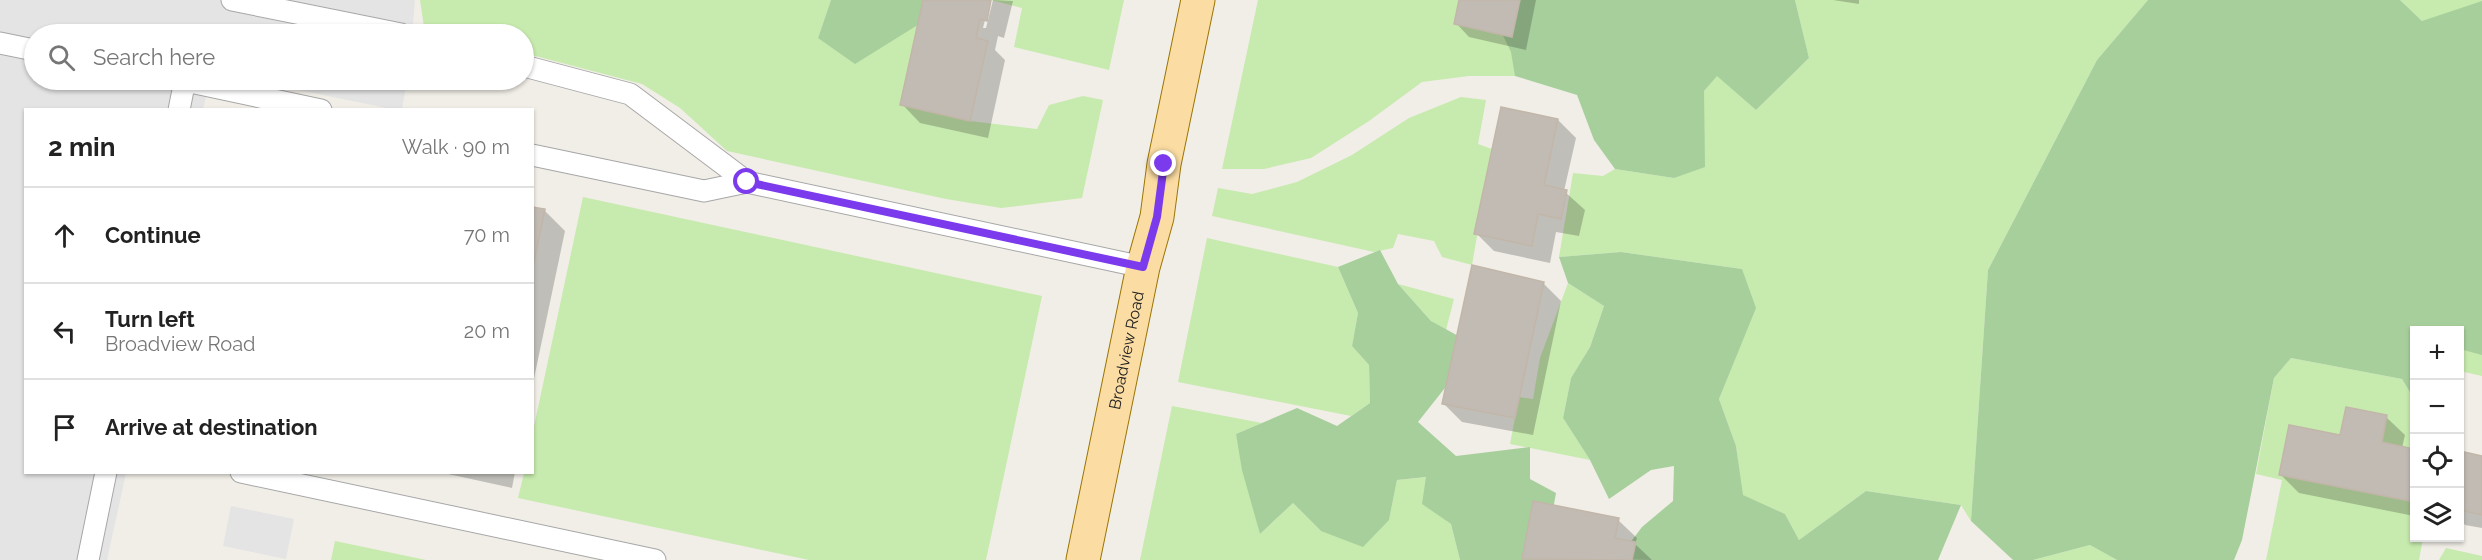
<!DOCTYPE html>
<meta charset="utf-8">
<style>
:root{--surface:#fff;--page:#f6f6f6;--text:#222;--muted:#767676;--line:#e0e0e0}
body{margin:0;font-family:Raleway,sans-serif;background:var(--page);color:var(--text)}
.controls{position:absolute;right:18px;bottom:18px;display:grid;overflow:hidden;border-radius:0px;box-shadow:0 2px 4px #0004}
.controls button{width:54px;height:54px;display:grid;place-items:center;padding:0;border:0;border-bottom:2px solid var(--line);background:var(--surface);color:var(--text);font:30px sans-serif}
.stop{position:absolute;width:18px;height:18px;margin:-14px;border:4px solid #7c3aed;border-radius:50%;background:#fff}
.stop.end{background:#7c3aed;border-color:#fff;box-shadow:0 2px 6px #0008}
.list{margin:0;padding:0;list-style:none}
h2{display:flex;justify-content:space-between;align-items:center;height:78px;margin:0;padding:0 24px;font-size:26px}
h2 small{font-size:20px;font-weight:400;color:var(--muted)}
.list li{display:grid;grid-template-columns:39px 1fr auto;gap:18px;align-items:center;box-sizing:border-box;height:96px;padding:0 24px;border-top:2px solid var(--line)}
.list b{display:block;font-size:22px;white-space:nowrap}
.list p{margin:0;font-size:20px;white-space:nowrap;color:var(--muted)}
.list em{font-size:20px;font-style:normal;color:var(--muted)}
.icon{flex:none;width:33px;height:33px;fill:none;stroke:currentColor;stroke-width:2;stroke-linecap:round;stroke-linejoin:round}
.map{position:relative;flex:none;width:2482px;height:560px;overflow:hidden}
.search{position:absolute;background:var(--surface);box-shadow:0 2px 4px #0004;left:24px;top:24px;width:510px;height:66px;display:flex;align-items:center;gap:15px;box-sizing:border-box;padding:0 21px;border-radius:33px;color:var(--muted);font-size:22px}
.panel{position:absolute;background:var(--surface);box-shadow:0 2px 4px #0004;left:24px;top:108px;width:510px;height:366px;border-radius:0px}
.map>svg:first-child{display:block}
.grass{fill:#c7eaae}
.forest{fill:#a7cf9c}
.parking{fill:#e4e4e4}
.shadow{fill:#0003}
.building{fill:#c2bbb3;stroke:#c2b6a9;stroke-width:1.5}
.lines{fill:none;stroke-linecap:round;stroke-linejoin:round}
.service-casing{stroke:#a7a7a7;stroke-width:23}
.primary-casing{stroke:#9b7502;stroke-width:35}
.service{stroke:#fff;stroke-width:21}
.primary{stroke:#fbdca2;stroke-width:33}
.route{stroke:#7c3aed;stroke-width:8}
.labels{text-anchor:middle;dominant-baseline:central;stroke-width:6;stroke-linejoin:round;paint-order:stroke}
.street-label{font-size:16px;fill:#202020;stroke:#fff}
</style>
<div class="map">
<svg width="2482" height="560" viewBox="0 0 2482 560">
<rect width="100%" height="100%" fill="#f1eee7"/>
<path class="grass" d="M420 0H831L818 38 918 24 900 105 970 121 1037 129 1049 105 1083 96 1103 100 1082 198 1001 208 946 199 727 151 680 108 642 84 524 53V34H452L424 27Z
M991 0H1124L1109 70 1014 47 1022 8Z
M1258 0H1459L1454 24 1512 37 1515 76H1469L1422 82 1369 121 1311 158 1264 169H1222Z
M1795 0H2148L2097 60 1988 270 1971 521 1961 505 1866 491 1799 540 1785 514 1742 495 1736 446 1719 399 1736 356 1742 269 1621 252 1559 257 1573 173 1603 176 1615 169 1674 178 1704 91 1717 75 1756 110 1809 58Z
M2400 0H2482V33L2422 21Z
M1461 97 1486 100 1478 144 1492 149 1472 265 1442 257 1434 241 1398 234 1393 248 1374 252 1212 216 1218 188 1252 194 1297 182 1352 155 1409 118Z
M583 197 1042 296 986 560H809L518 498 524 473 532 472 533 431Z
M1207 238 1338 267 1358 313 1352 346 1369 365 1370 403 1351 416 1178 382Z
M2482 255V376L2460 371V368Z
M1568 283 1604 306 1590 347 1571 378 1563 418 1590 460 1510 444 1519 397 1533 399 1540 358Z
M1398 284 1454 299 1446 330 1431 321Z
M2291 358 2402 379 2414 399V538H2423L2419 560H2266L2282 480 2256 474 2274 378Z
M1172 406 1262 423 1236 434 1260 534 1293 503 1321 531 1389 520 1397 480 1427 477 1423 504 1451 524 1460 560H1140Z
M335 541 426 560H331Z
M2090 545 2117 560H2033Z
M2446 548 2482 556V560H2439Z"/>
<path class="forest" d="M831 0H939L937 13 855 64 818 38Z
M1497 0H1795L1809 58 1756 110 1717 76 1704 91 1705 167 1674 178 1615 169 1594 140 1577 95 1515 76 1511 52 1493 15Z
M2148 0H2400L2422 21 2482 1V355L2460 349V330H2414V399L2402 379 2291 358 2274 378 2242 540 2234 560H2117L2090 545 2033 560H2013L1971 521 1988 270 2097 60Z
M1380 250 1398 284 1431 321 1462 338 1456 374 1418 422 1456 456 1530 447V479L1556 493 1544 560H1460L1451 524 1422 504 1426 477 1397 480 1389 520 1363 547 1321 531 1293 503 1260 534 1242 470 1236 434 1297 408 1337 426 1370 403 1369 365 1352 346 1358 313 1338 267Z
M1621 252 1742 269 1756 308 1719 399 1736 446 1743 495 1785 514 1799 540 1866 491 1961 505 1938 560H1617L1642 527 1673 501 1674 466 1651 470 1609 499 1590 460 1563 418 1571 378 1590 347 1604 306 1568 283 1559 257Z"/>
<path class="parking" d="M0 0H415L412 34H34V80H210L203 109 26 110V472L126 473 107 560H0Z
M250 80H407L402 109 396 110Z
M231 506 294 519 286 559 223 546Z"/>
<path class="shadow" d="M925 0H990L983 28H986L993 0 1013 1 1004 38 998 36 995 50 1005 60 988 138 920 123 902 104Z
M1460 0H1536L1526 50 1469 37 1456 23Z
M1833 0H1859V4Z
M1558 120 1576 138 1564 191 1585 210 1579 236 1556 232 1550 263 1494 251 1476 233Z
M532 208 545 211 565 231 532 388Z
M1543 283 1561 301 1533 435 1462 422 1444 404Z
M2386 417 2405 435 2402 448 2414 450V516L2299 493 2281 475Z
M2460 452 2482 457V528L2465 525 2460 519Z
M439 472H515L512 488Z
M1618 520 1637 538 1635 544 1652 560 1523 558Z"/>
<path class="building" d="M923 0H991L987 21 980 19 976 38 988 41 970 121 900 105Z
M1459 0H1520L1512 37 1454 24Z
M1501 107 1558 119 1544 185 1567 190 1561 219 1538 214 1532 246 1474 234Z
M532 207 545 209 532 271Z
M1472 265 1544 282 1515 418 1442 404Z
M2346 407 2387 415 2382 442 2414 449V476L2410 501 2279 475 2289 425 2340 435Z
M2460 451 2482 456V515L2460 510Z
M1533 501 1619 518 1615 538 1636 542 1632 560 1522 559Z"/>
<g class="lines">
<g class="service-casing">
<path id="service" d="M232 0 401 34
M0 43 34 50
M524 66 630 94 747 182
M181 80 321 110
M179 110 185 80
M532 155 704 191 747 182 1143 267
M241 472 655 560
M88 560 106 472"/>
</g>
<g class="primary-casing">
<g id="primary">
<path id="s1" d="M1083 560 1143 267 1157 217 1164 164 1198 0"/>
</g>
</g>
<use href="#service" class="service"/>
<use href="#primary" class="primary"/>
</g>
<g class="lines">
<path class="route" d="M747 182 1143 267 1157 217 1164 164"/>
</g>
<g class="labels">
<g class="street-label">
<text stroke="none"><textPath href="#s1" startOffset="214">Broadview Road</textPath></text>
</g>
</g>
</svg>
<div class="controls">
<button>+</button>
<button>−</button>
<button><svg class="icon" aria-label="locate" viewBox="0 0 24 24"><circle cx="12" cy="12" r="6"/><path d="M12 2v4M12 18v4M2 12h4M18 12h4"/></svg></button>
<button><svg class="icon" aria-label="layers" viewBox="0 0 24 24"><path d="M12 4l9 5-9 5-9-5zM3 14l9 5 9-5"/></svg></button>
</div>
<div class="stop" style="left:747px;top:182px"></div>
<div class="stop end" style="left:1164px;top:164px"></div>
<div class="search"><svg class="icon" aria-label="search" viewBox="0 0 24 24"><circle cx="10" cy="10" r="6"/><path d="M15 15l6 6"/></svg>Search here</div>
<section class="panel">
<h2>2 min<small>Walk · 90 m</small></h2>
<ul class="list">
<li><svg class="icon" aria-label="ahead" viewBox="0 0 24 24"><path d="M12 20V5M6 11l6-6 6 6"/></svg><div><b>Continue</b></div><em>70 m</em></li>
<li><svg class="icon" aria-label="left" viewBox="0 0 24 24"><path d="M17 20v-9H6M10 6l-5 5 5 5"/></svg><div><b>Turn left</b><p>Broadview Road</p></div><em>20 m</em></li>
<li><svg class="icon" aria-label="arrive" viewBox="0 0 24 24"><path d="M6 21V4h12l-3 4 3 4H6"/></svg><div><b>Arrive at destination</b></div></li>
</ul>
</section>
</div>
